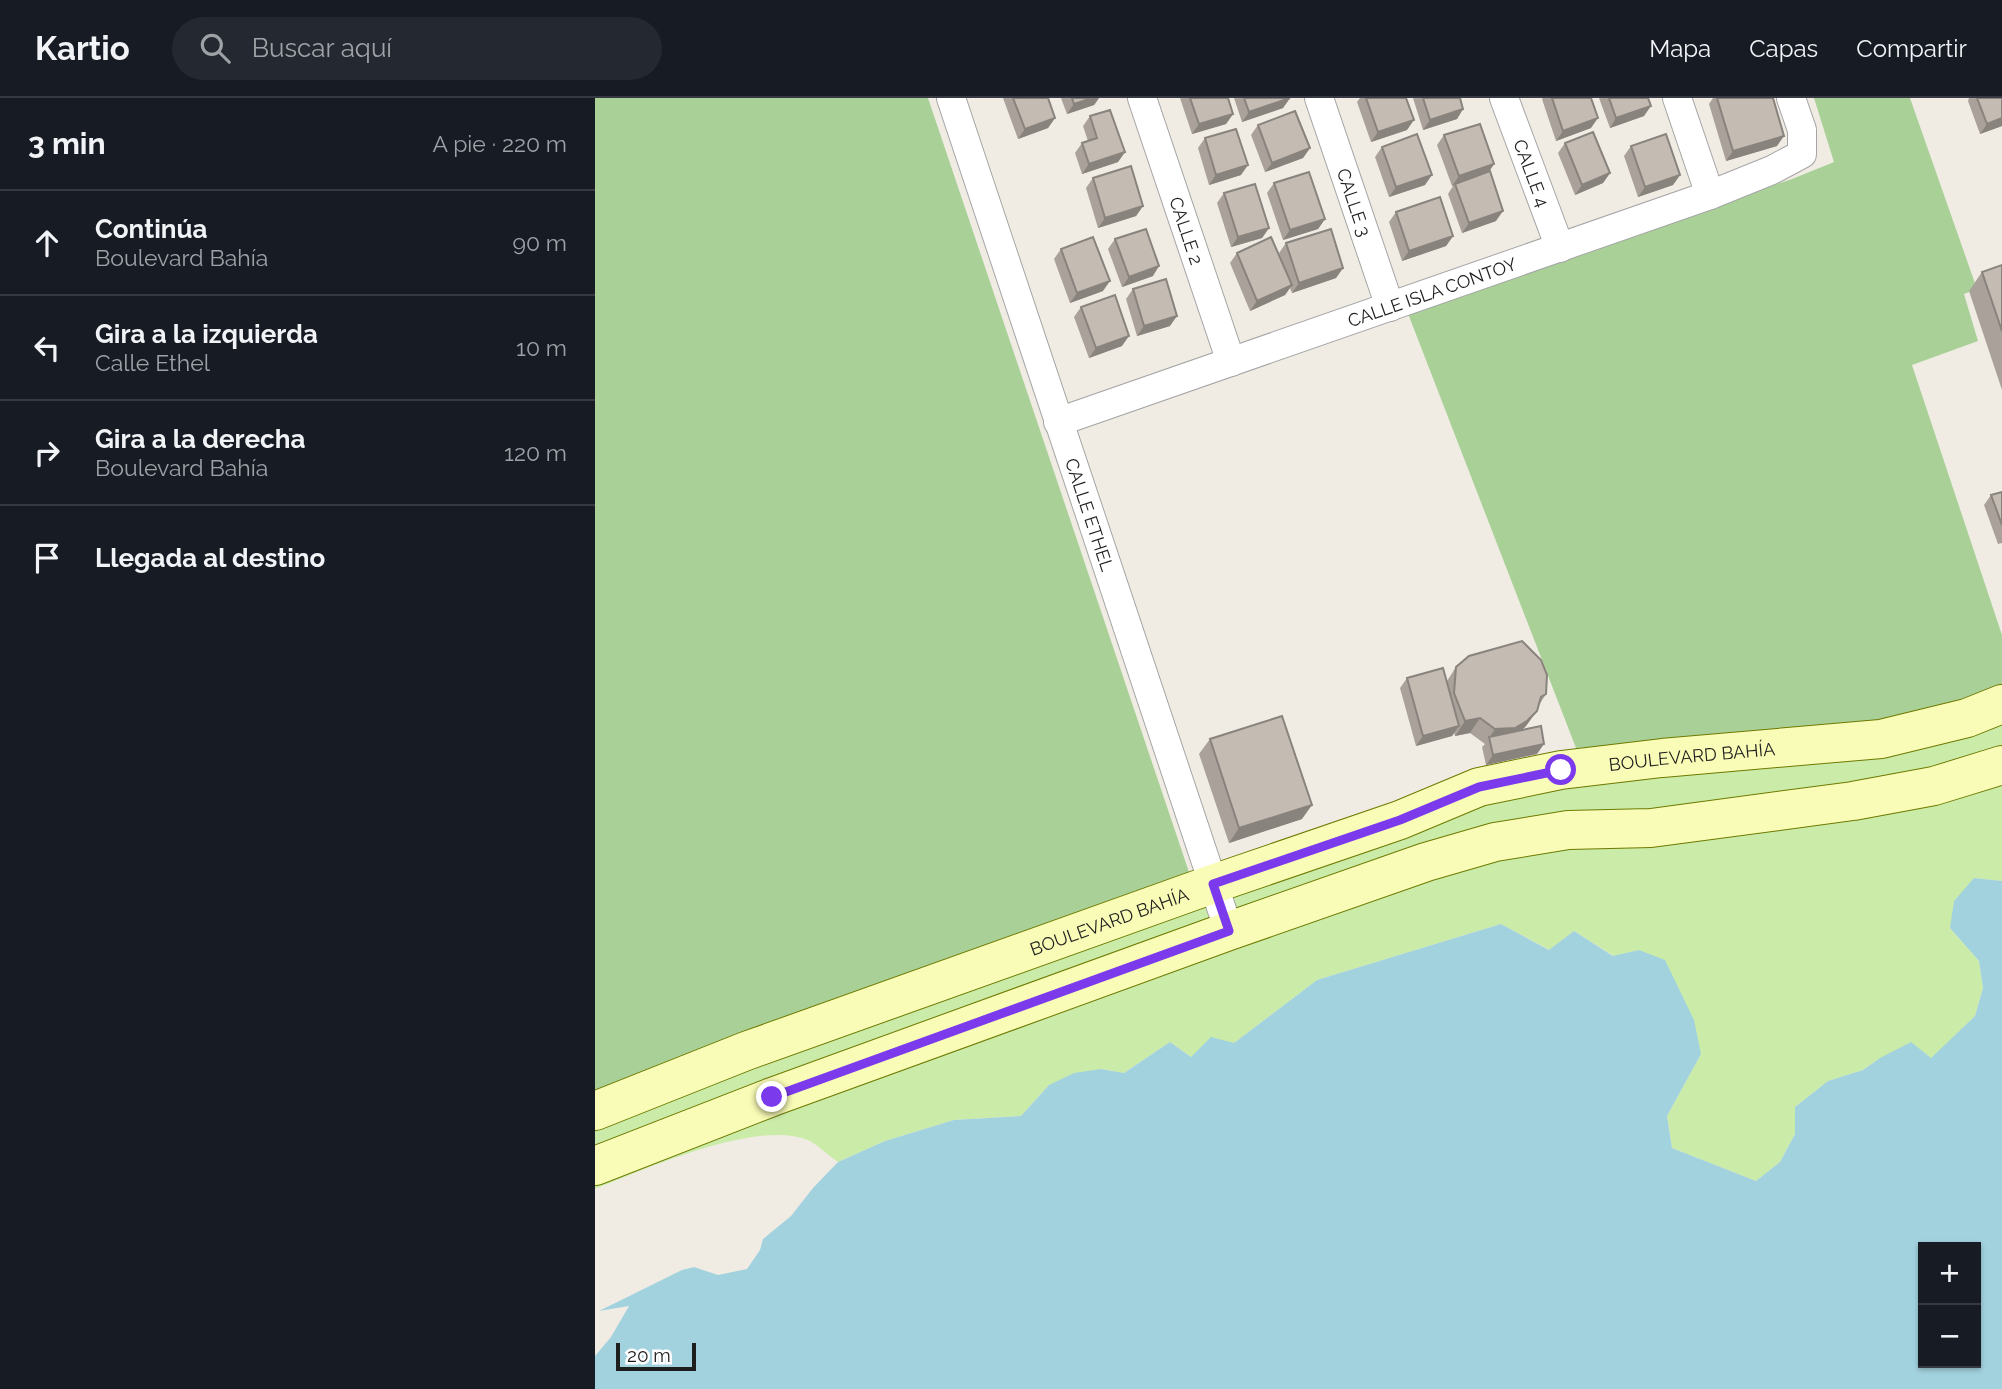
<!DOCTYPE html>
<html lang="es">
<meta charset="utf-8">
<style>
:root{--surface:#171b24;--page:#242831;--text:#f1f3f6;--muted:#9ea1a6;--line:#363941}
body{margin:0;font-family:Raleway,sans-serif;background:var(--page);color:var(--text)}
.controls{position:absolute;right:21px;bottom:21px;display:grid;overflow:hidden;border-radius:0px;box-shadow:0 2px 5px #0004}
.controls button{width:63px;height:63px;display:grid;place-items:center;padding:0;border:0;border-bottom:2px solid var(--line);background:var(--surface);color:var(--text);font:35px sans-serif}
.scale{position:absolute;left:21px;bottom:18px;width:80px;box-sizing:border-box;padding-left:7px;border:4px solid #1e1e1e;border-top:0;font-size:19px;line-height:24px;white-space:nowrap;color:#1e1e1e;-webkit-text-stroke:5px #fff;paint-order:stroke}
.stop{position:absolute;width:21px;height:21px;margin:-16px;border:5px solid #7c3aed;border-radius:50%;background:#fff}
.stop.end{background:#7c3aed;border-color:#fff;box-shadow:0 2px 7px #0008}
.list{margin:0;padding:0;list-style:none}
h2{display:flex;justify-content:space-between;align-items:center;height:91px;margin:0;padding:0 28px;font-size:30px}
h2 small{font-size:23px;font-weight:400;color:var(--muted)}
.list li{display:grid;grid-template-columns:46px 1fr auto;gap:21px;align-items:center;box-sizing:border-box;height:105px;padding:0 28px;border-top:2px solid var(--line)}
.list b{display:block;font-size:26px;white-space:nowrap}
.list p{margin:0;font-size:23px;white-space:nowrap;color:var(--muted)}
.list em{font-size:23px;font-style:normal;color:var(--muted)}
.icon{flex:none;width:38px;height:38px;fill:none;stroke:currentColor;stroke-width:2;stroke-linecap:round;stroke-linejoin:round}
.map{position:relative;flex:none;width:1407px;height:1291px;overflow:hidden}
header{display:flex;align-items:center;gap:42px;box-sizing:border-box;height:98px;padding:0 35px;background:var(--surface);border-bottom:2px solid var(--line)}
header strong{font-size:33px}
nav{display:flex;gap:38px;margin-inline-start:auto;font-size:24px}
.search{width:490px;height:63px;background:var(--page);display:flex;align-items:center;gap:18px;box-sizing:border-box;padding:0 24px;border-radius:38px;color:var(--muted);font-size:26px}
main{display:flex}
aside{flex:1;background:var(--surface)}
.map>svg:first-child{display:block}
.grass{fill:#caeca8}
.forest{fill:#a9d197}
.water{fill:#a3d2df;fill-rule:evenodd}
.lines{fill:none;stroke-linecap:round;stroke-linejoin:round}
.street-casing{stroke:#a5a5a5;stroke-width:30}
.secondary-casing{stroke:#6e7a01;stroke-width:40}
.street{stroke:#fff;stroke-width:28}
.secondary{stroke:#f9fcb6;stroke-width:38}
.wall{fill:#a9a19a}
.shaded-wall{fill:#89837d}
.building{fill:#c4bbb3;stroke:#89837d;stroke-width:2}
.route{stroke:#7c3aed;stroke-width:9}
.labels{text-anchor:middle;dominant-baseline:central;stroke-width:5;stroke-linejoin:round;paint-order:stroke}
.street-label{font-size:18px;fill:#1e1e1e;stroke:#fff}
</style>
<header>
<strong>Kartio</strong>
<div class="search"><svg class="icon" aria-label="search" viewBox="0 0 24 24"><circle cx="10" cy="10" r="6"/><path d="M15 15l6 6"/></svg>Buscar aquí</div>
<nav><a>Mapa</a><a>Capas</a><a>Compartir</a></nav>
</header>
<main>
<aside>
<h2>3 min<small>A pie · 220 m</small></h2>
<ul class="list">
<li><svg class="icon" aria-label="ahead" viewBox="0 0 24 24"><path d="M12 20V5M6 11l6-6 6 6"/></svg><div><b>Continúa</b><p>Boulevard Bahía</p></div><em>90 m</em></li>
<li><svg class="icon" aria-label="left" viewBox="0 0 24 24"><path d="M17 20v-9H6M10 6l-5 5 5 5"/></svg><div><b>Gira a la izquierda</b><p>Calle Ethel</p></div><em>10 m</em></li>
<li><svg class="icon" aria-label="right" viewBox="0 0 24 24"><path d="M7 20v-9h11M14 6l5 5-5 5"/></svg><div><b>Gira a la derecha</b><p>Boulevard Bahía</p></div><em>120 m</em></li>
<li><svg class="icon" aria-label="arrive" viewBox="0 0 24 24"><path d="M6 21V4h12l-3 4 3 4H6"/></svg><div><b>Llegada al destino</b></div></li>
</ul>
</aside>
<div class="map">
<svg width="1407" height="1291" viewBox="0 0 1407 1291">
<rect width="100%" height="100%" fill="#f0ece4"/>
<path class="grass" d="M1407 590V783L1379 780 1355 830 1384 863 1388 890 1380 918 1336 961 1285 960 1268 972 1233 983 1200 1009V1036L1185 1064 1161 1083 1077 1050 1072 1018 1106 956 1044 852 1019 858 979 833 955 852 906 826 722 882 639 945 596 959 575 944 529 975 506 971 454 987 426 1018 359 1022 290 1043 243 1064C234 1058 223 1047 213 1042 162 1021 51 1071 0 1091V993L880 678 981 650 1051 647 1288 622Z"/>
<path class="forest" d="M0 0H333L598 786 0 993Z
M1219 0H1315L1382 191 1369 196 1383 243 1317 267 1407 537V590L1288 622 1051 647 981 650 812 213 1197 81 1239 64Z"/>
<path class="water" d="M1379 780 1407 783V1291H0V1258L16 1239 34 1208 4 1213 87 1172 99 1169 123 1177 152 1171 165 1152 168 1141 196 1118 218 1090 243 1064 290 1043 359 1022 426 1018 454 987 479 975 506 971 529 975 575 944 596 959 616 939 639 945 722 882 906 826 954 852 979 833 1018 858 1044 852 1070 862 1099 922 1106 956 1072 1018 1077 1050 1161 1083 1185 1064 1200 1036V1009L1233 983 1268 972 1285 960 1316 944 1336 960 1380 918 1388 890 1384 863 1355 830 1359 803ZM1328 1149H1381V1265H1328Z"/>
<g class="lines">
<g class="street-casing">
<g id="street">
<path id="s1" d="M356 0 634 833"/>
<path id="s2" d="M547 0 636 264"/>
<path id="s3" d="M724 0 795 209"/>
<path id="s4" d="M909 0 965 150"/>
<path d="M1082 0 1115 97"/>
<path id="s5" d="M463 324 1115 97 1177 72 1207 56V32L1196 0"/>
</g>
</g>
<g class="secondary-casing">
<g id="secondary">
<path id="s6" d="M0 1013 151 953 618 786 805 722 884 689 966 672 1067 660 1286 641 1372 620 1407 606"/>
<path d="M0 1068 177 999 634 833 831 764 900 744 973 732 1056 730 1258 703 1339 688 1407 667"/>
</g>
</g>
<use href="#street" class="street"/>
<use href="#secondary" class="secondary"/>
</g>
<path class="wall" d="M408 0H453L460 20 453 30 423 41Z
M466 0H504L499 7 472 16Z
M585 0H633L638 16 631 26 597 36Z
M639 0H695L688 10 647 24Z
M765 0H811L812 32 776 44 762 4Z
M818 0H865L868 11 862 21 828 32Z
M948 0H996V30L961 43 947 1Z
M1004 0H1053L1049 18 1015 30Z
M1118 0H1178L1182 48 1131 63 1114 6Z
M1374 0H1407V28L1385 36 1373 3Z
M495 18 530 54 523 64 487 76 480 55 487 45 493 43 488 28Z
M663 27 715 50 708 60 670 74 656 37Z
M849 37 899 66 894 74 901 123 867 135 853 96 858 88H857L842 47Z
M610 40 646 77 614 87 603 50Z
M970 45 1015 75 1008 85 980 97 963 55Z
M1036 48 1085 77 1078 87 1043 99 1029 58Z
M787 49 830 87 794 99 780 59Z
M498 80 548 108 541 118 503 130 491 90Z
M679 85 730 121 723 131 688 142 672 95Z
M629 95 674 130 667 140 636 149 622 105Z
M801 114 858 138 851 148 807 163 794 124Z
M520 141 558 178 527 189 513 151Z
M691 145 748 170 741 180 697 195 695 190 690 197 655 213 635 165 642 155 688 166 684 155Z
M466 151 508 193 475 205 459 161Z
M1407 167V292L1374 193 1387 174Z
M538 191 575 228 542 238 531 201Z
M486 209 527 248 494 260 479 219Z
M1407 394V445L1403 446 1389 407 1396 397Z
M861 569 951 596 931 628 927 632 942 656 891 667 887 649 890 646 875 635 860 638 859 635 857 638 821 648 805 590 812 580 852 583Z
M615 641 707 721 634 745 604 656Z"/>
<path class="shaded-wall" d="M497 0H504L499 7 472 16 479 6Z
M695 0 688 10 647 24 654 14Z
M1056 8 1049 18 1015 30 1021 20Z
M868 11 862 21 828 32 835 22Z
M638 16 631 26 597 36 604 26Z
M460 20 453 30 423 41 430 31Z
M1003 20 996 30 961 43 968 33Z
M1407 20V28L1385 36 1392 26Z
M819 22 812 32 776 44 783 34Z
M1189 38 1182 48 1131 63 1138 53Z
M715 50 708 60 670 74 677 65Z
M530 54 523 64 487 76 494 66Z
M899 66 892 76 860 86 857 88 864 78Z
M653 67 646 77 614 87 621 77Z
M1015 75 1008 85 980 97 987 87Z
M837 77 830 87 794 99 801 89Z
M1085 77 1078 87 1043 99 1050 89Z
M548 108 541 118 503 130 510 120Z
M908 113 901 123 867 135 874 125Z
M730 121 723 131 688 142 695 132Z
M674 130 667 140 636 149 643 139Z
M858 138 851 148 807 163 814 153Z
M564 168 558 178 527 189 534 179Z
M748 170 741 180 697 195 704 185Z
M515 183 508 193 475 205 482 195Z
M697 187 690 197 655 213 662 203Z
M582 218 575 228 542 238 549 228Z
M534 238 527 248 494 260 501 250Z
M942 613 931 628 922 637 894 640 900 631Z
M885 620 875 635 860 638 870 623Z
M864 628 857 638 821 648 828 638Z
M949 646 942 656 891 667 898 657Z
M717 707 707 721 634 745 644 730Z"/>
<path class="building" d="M418 0H453L460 20 430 31Z
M477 0H497L479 6Z
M595 0H633L638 16 604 26Z
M649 0H695L654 14Z
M771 0H811L819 22 783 34Z
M828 0H865L868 11 835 22Z
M957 0H996L1003 20 968 33Z
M1014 0H1053L1056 8 1021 20Z
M1122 0H1178L1189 38 1138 53Z
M1382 0H1407V20L1392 26Z
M515 12 530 54 494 66 487 45 502 40 495 18Z
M700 13 715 50 677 65 663 27Z
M885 26 899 66 864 78 849 37Z
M641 31 653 67 621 77 610 40Z
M998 34 1015 75 987 87 970 45Z
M822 36 837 77 801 89 787 49Z
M1071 36 1085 77 1050 89 1036 48Z
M536 68 548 108 510 120 498 80Z
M895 73 908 113 874 125 860 86Z
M714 74 730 121 695 132 679 85Z
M660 86 674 130 643 139 629 95Z
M845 99 858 138 814 153 801 114Z
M551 131 564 168 534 179 520 141Z
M736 131 748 170 704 185 691 145Z
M498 139 515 183 482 195 466 151Z
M676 139 697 187 662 203 642 155Z
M1407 167V233L1387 174Z
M571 181 582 218 549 228 538 191Z
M520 197 534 238 501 250 486 209Z
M1407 394V427L1396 397Z
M927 543 946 562 952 577 951 596 946 599 942 613 932 623 920 630 900 631 885 620 870 623 859 595 861 569 874 558Z
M848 570 864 628 828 638 812 580Z
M687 618 717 707 644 730 615 641Z
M946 628 949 646 898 657 894 639Z"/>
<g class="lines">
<path class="route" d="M177 999 634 833 618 786 805 722 884 689 966 672"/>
</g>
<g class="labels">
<g class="street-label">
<text stroke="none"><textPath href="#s4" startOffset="80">CALLE 4</textPath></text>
<text stroke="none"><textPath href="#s3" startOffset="110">CALLE 3</textPath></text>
<text stroke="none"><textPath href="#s2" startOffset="140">CALLE 2</textPath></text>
<text stroke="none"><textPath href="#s5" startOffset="396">CALLE ISLA CONTOY</textPath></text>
<text stroke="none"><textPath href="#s1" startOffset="439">CALLE ETHEL</textPath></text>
<text stroke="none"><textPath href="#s6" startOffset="1157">BOULEVARD BAHÍA</textPath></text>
<text stroke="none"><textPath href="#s6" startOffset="548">BOULEVARD BAHÍA</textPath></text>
</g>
</g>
</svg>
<div class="controls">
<button>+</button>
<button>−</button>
</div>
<div class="scale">20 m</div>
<div class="stop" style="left:966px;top:672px"></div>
<div class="stop end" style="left:177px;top:999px"></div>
</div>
</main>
